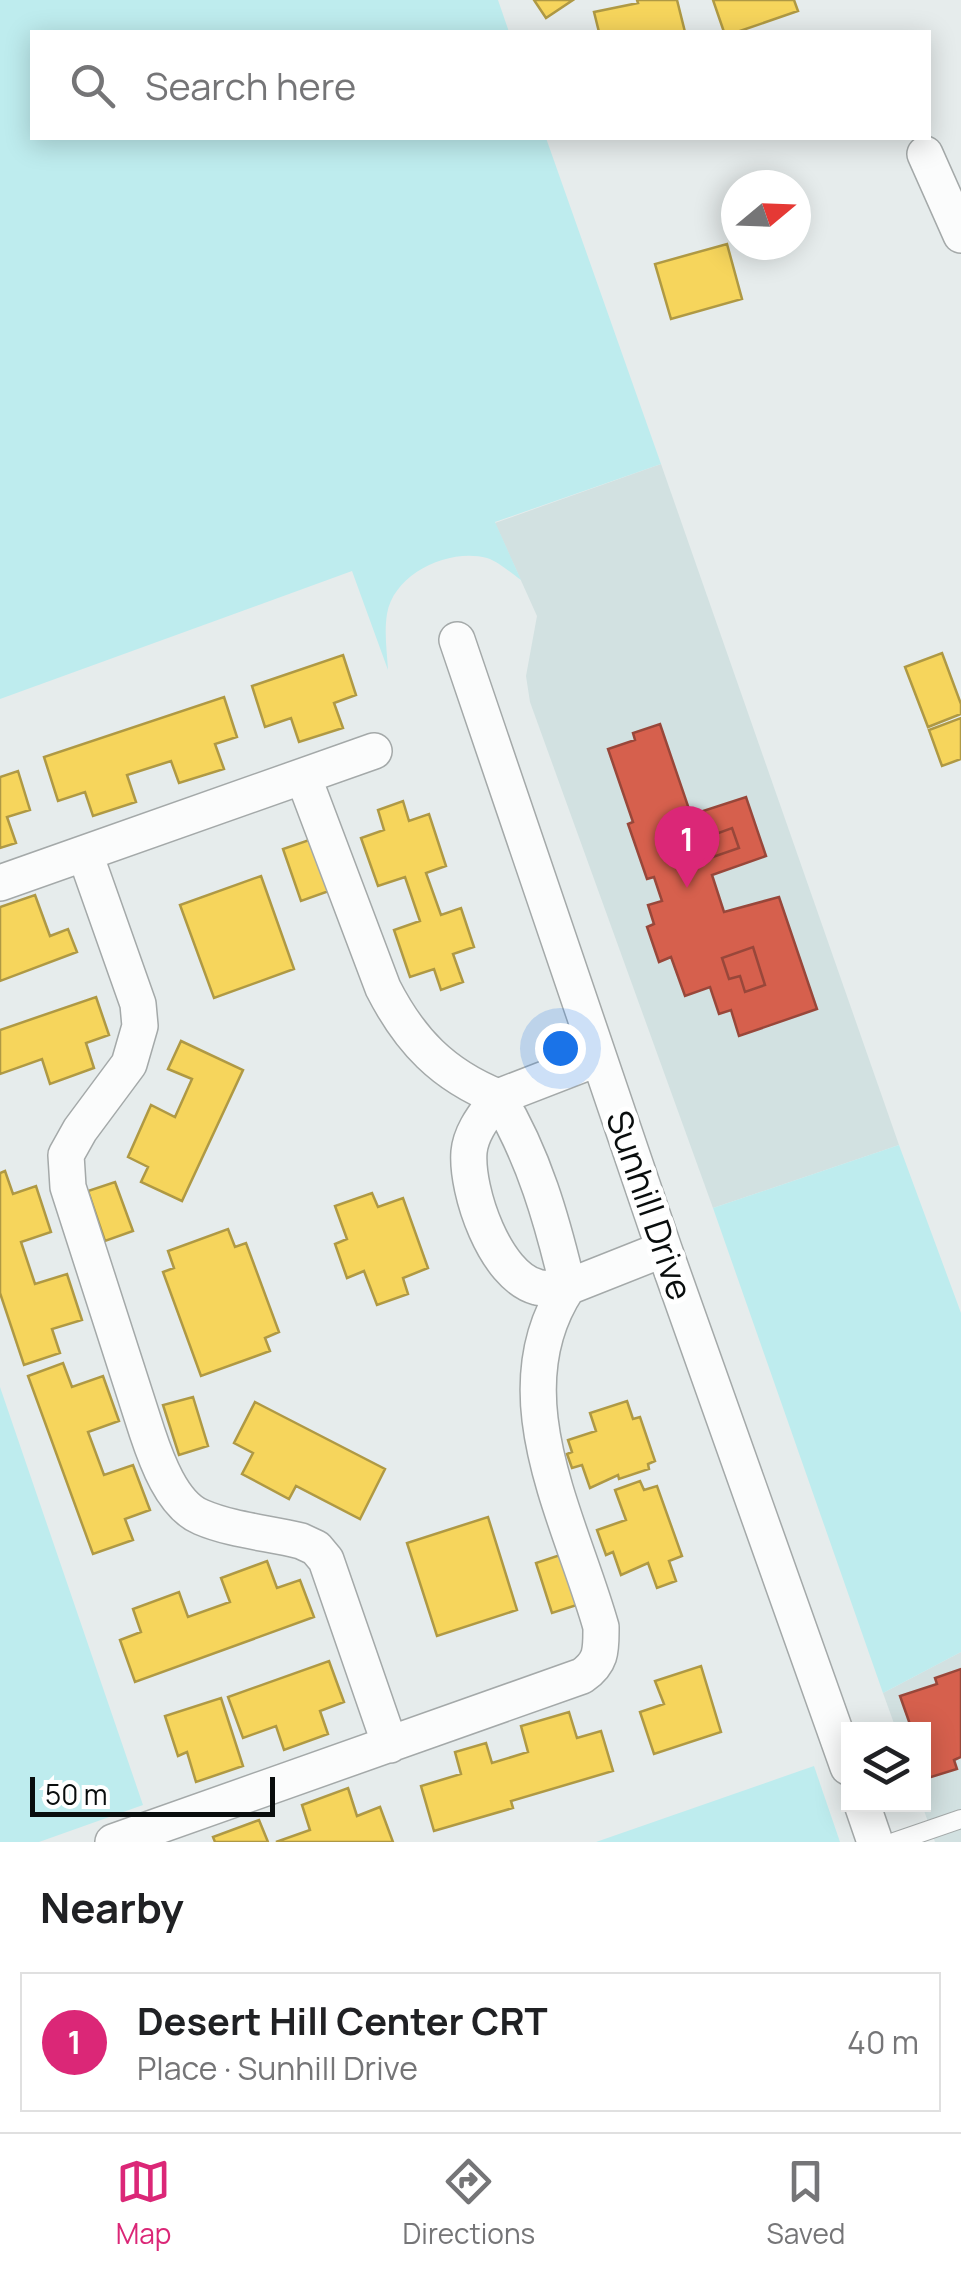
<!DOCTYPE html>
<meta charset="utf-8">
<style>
:root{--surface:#fff;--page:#f6f6f6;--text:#202124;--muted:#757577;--line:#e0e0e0;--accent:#db2777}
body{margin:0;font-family:Manrope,sans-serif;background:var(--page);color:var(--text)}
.controls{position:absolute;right:30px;bottom:30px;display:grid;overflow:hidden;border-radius:0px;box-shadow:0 5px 25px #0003}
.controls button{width:90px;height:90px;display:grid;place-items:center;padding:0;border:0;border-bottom:2px solid var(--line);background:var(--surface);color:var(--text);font:50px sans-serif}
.compass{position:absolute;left:721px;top:170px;width:90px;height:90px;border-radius:50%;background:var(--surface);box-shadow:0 5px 25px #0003;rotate:71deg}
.scale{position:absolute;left:30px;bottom:25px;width:245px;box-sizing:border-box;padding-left:10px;border:5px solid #090d0d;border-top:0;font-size:28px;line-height:35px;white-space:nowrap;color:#090d0d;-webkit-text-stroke:8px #fff;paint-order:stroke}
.you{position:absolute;left:560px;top:1048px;width:35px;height:35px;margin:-25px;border:8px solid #fff;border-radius:50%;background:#1a73e8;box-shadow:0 0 0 15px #1a73e833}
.badge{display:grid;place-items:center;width:65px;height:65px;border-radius:50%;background:var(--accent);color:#fff;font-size:32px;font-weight:700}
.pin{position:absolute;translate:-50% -82px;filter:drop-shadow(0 2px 5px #0008)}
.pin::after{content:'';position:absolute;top:52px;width:35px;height:30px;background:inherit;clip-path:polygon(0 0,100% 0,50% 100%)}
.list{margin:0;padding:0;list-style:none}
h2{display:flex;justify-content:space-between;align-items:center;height:130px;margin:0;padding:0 40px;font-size:42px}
h2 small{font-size:32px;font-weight:400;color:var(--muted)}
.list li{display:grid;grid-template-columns:65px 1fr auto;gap:30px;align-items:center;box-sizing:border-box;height:140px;margin:0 20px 20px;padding:0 20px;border:2px solid var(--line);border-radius:0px}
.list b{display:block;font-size:38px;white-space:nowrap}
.list p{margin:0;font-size:32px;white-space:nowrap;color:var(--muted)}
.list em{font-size:32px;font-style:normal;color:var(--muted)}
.icon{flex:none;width:55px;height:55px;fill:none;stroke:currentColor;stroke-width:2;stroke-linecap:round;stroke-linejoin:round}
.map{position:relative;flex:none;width:961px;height:1842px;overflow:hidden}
.search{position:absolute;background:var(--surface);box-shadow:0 5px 25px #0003;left:30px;right:30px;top:30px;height:110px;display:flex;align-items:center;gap:25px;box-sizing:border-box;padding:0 35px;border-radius:0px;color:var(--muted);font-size:38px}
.sheet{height:290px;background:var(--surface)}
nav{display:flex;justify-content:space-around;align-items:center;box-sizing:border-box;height:140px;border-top:2px solid var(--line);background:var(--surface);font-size:28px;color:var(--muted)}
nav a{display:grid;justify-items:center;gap:5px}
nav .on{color:var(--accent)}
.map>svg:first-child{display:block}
.built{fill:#d2e1e1}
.green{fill:#beecee}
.homes{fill:#f6d55c;stroke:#af9944;stroke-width:2.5}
.shops{fill:#d6604d;stroke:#98473a;stroke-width:2.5;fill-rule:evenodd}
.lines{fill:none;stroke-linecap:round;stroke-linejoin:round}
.lane-casing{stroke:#a4a9a9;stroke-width:20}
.street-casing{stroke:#a4a9a9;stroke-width:38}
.lane{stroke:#fbfcfc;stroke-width:18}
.street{stroke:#fbfcfc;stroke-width:35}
.labels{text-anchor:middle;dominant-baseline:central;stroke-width:10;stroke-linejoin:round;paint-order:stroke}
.street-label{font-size:35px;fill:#090d0d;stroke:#fff}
</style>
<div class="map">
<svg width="961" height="1842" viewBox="0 0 961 1842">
<rect width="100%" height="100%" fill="#e6ecec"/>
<path class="built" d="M661 464 899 1145 713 1208 530 702 526 676 537 616 495 523Z
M961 1652V1842H935L922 1805 924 1730 896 1729 883 1693Z"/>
<path class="green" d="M0 0H498L509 32H32V138H546L661 464 495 522 521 580C511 573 499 562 487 558 449 548 394 573 387 614 384 632 387 652 388 670L352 571 0 699Z
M899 1145 961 1313V1652L883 1693 713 1208Z
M0 1387 143 1805 39 1842H0Z
M814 1766 840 1842H596Z"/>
<path class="homes" d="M534 0H573L546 18Z
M637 0H677L685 32H599L594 12 638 3Z
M713 0H794L798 11 737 32H724Z
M727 244 742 299 671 319 655 264Z
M942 653 961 704V714L928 727 905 667Z
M343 655 356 695 334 703 343 728 299 742 291 718 265 727 252 686Z
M224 697 237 737 215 744 224 769 179 783 171 761 127 775 136 802 93 816 85 792 58 801 44 757Z
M961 718V759L942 766 929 730Z
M18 771 30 810 7 817 16 843 0 848V777Z
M403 801 409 821 429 814 446 866 426 873 441 915 461 908 474 947 453 954 463 982 441 990 434 969 410 977 394 930 420 921 405 877 378 886 361 838 384 830 378 810Z
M312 839 329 891 301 901 283 849Z
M261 876 294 969 214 998 180 905Z
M35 895 50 936 68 929 77 952 0 981V907Z
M96 997 109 1035 86 1043 94 1068 50 1084 42 1059 0 1074V1030Z
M181 1041 243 1070 182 1201 141 1182 148 1167 128 1157 151 1105 175 1117 192 1079 168 1069Z
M5 1171 13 1194 36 1186 51 1232 21 1242 35 1284 67 1274 82 1320 52 1329 60 1353 24 1365 0 1293V1173Z
M115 1182 133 1231 105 1241 88 1191Z
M372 1193 378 1207 403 1198 428 1268 403 1278 408 1294 377 1305 364 1271 347 1278 335 1244 347 1239 335 1206Z
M228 1229 235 1247 246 1243 279 1332 265 1338 270 1351 201 1376 163 1272 174 1268 168 1251Z
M63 1363 72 1387 103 1376 119 1421 88 1432 104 1475 133 1465 150 1510 125 1519 133 1540 93 1554 28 1376Z
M193 1397 208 1446 179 1455 163 1405Z
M627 1401 633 1419 640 1417 655 1461 648 1464 649 1469 619 1479 618 1475 590 1488 582 1465 572 1468 567 1454 572 1452 568 1440 596 1431 590 1413Z
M255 1402 385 1469 360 1519 296 1486 289 1499 242 1474 253 1453 234 1443Z
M640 1481 644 1490 657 1486 682 1556 669 1561 676 1581 657 1588 648 1563 621 1575 613 1552 606 1555 597 1530 626 1520 615 1490Z
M488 1517 517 1610 437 1636 407 1543Z
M563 1554 580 1604 552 1613 536 1563Z
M267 1561 277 1588 300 1580 314 1617 135 1682 120 1640 141 1632 133 1609 179 1592 188 1617 230 1602 221 1578Z
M329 1661 344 1702 320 1711 328 1734 284 1750 276 1726 243 1738 228 1697Z
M701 1666 721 1732 654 1754 640 1712 664 1704 655 1681Z
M221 1698 243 1766 196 1782 187 1752 178 1756 165 1716Z
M569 1712 577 1738 601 1731 613 1771 511 1801 513 1808 434 1831 421 1786 461 1774 455 1752 486 1743 492 1763 528 1752 521 1726Z
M348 1788 357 1816 380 1807 393 1842H276L310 1830 302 1805Z
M259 1820 268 1842H215L213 1837Z"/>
<path class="shops" d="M660 724 691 815 746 797 766 856 712 875 724 912 779 897 817 1009 739 1036 731 1010 719 1014 710 987 685 996 671 957 659 962 647 927 654 924 648 905 662 901 654 877 647 879 628 824 633 822 608 749 635 740 633 733ZM732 828 739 848 687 866 680 847ZM753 947 765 985 745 992 740 976 729 979 722 958Z
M732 828 739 848 687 866 680 847Z
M753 947 765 985 745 992 740 976 729 979 722 958Z
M961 1669V1757L954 1760 957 1769 928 1778 924 1764V1730H912L900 1696 937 1684 935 1678Z"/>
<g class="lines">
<g class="lane-casing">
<path id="lane" d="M894 1842 961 1819"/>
</g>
<g class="street-casing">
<path id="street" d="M925 154 961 235
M457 640 664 1249 848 1767
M303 776 383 988C410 1041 443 1075 498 1097L599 1058
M85 854 138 1004 140 1026 129 1064 80 1130 66 1155 68 1187 147 1432C156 1459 172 1505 201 1517 231 1530 269 1533 301 1541L316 1548 326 1560 390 1745
M0 883 374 751
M498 1097C534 1156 552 1220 568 1287 559 1287 546 1290 537 1287 495 1276 466 1191 469 1152 471 1131 486 1114 498 1097Z
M862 1804 875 1842
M113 1842 582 1676C602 1662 601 1650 601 1627 571 1520 497 1393 568 1287L664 1249"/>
</g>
<use href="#lane" class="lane"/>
<use href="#street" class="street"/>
</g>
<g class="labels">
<g class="street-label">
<text transform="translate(650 1205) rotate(71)">Sunhill Drive</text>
</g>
</g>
</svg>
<div class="controls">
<button><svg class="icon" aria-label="layers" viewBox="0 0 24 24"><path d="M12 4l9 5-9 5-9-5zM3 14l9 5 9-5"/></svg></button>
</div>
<svg class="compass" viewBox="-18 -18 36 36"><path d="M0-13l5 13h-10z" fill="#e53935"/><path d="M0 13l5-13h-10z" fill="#757577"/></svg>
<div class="scale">50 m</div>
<div class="you"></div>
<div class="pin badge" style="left:687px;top:888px">1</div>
<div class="search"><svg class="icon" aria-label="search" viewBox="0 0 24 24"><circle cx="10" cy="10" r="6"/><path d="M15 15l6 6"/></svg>Search here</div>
</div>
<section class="sheet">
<h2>Nearby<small></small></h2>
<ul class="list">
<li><span class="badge">1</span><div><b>Desert Hill Center CRT</b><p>Place · Sunhill Drive</p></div><em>40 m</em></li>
</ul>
</section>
<nav>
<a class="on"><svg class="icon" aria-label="map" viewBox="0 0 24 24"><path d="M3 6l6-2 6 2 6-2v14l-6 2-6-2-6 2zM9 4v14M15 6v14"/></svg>Map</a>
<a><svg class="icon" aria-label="directions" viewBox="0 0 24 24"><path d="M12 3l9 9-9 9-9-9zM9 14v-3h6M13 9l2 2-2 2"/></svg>Directions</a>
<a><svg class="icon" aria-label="saved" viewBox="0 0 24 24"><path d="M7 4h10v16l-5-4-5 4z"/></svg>Saved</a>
</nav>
